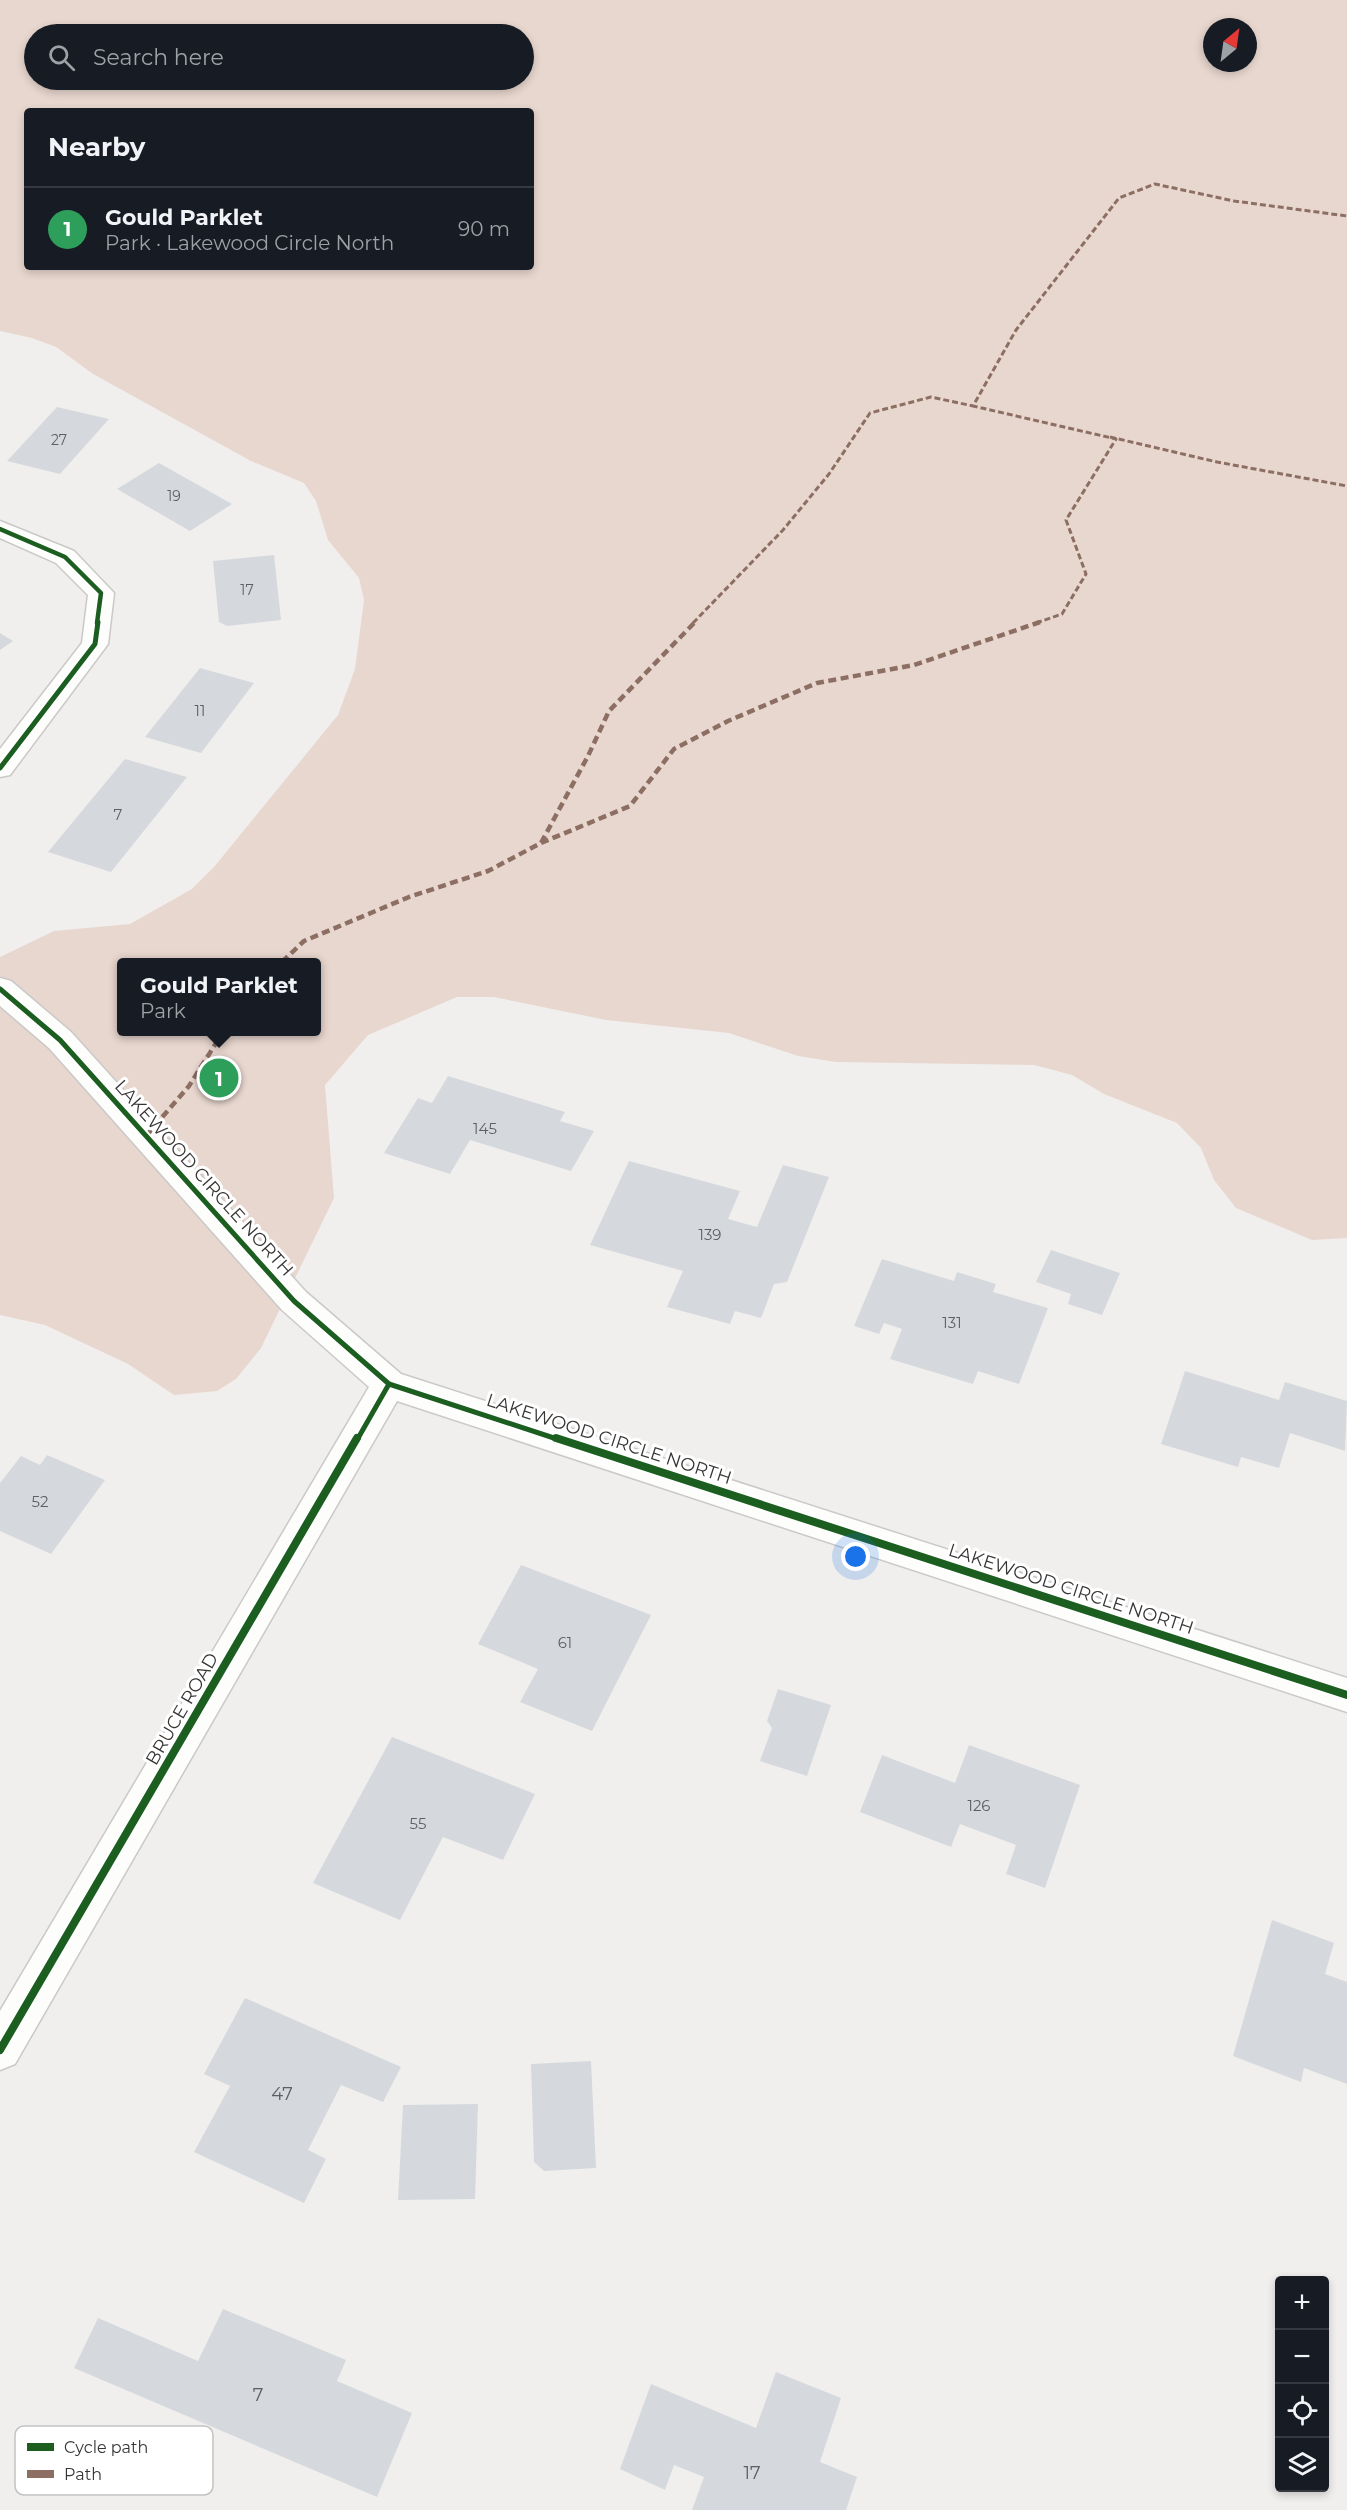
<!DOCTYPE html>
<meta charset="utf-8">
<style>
:root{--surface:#171b24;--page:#242831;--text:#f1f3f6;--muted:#9ea1a6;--line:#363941;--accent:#787675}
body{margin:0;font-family:Montserrat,sans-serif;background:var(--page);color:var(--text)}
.controls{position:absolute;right:18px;bottom:18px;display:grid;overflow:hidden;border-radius:6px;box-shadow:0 3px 9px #0003}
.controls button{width:54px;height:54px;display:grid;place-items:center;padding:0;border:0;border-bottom:2px solid var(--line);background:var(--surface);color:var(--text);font:30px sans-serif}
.compass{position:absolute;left:1203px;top:18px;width:54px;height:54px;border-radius:50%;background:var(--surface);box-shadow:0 3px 9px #0003;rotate:29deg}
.you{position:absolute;left:856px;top:1557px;width:21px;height:21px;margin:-15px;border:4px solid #fff;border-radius:50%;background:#1a73e8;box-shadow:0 0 0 9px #1a73e833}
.badge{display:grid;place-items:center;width:39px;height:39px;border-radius:50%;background:var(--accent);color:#fff;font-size:20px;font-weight:700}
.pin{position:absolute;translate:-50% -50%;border:3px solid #fff;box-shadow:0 2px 6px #0006}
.popup{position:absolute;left:117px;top:958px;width:204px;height:78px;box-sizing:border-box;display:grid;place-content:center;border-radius:6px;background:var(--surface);filter:drop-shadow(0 2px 4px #0005);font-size:20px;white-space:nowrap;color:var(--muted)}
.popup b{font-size:22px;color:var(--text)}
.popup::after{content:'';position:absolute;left:50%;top:100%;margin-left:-12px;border:12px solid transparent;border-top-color:var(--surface)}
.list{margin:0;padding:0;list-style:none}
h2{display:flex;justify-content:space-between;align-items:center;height:78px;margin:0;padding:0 24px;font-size:26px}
h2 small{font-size:20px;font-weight:400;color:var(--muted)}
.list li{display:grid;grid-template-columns:39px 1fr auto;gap:18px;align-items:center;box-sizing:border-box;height:84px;padding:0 24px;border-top:2px solid var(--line)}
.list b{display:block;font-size:22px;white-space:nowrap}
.list p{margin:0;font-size:20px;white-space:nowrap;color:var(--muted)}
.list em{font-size:20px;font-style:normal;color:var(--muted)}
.icon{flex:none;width:33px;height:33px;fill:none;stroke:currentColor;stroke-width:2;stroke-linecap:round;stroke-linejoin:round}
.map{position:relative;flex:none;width:1347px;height:2510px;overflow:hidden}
.search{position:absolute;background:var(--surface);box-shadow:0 3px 9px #0003;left:24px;top:24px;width:510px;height:66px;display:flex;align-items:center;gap:15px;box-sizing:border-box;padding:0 21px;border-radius:33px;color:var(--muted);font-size:22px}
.panel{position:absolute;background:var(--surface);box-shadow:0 3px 9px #0003;left:24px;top:108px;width:510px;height:162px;border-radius:6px}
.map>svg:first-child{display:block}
.green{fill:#e8d7cf;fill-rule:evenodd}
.building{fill:#d5d9dd}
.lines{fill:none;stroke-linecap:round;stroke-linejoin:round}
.street-casing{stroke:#cac9c8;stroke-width:3}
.street{fill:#fdfdfc;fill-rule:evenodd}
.quiet-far1{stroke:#8d6e63;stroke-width:3;stroke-dasharray:6 3;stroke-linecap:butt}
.quiet{stroke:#8d6e63;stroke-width:4.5;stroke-dasharray:8 4.5;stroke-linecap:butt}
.cycleway-far2-casing{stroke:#fff;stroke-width:8}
.cycleway-far1-casing{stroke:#fff;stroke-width:9}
.cycleway-casing{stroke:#fff;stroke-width:11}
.cycleway-far2{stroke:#1b5e20;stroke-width:4.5}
.cycleway-far1{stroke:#1b5e20;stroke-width:5}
.cycleway{stroke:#1b5e20;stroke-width:8}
.labels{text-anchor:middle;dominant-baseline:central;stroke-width:6;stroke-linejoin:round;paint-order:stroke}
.far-number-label{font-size:14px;fill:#5f5f5f}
.number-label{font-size:15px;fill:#5f5f5f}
.street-label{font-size:18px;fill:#373534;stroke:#fff}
.near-number-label{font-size:18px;fill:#5f5f5f}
.key{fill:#fff;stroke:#c3c2c2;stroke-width:1.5}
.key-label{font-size:16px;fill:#373534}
</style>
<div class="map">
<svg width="1347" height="2510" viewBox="0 0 1347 2510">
<rect width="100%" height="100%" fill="#f1efed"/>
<path class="green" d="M0 0H1347V1238L1312 1240 1236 1208 1214 1180 1201 1148 1177 1123 1104 1094 1072 1075 1034 1065 836 1062 798 1056 729 1033 606 1020 494 997H457L368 1035 325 1085 334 1198 261 1348 236 1379 217 1391 174 1395 128 1364 45 1325 0 1315V957L54 931 130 924 192 889 214 867 338 715 355 669 364 600 359 578 328 540 316 501 304 483 251 461 93 374 56 347 32 338 0 331ZM1212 27H1248V63H1212ZM34 34H524V80H34ZM27 111H531V267H27ZM122 962H316V1032H122Z"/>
<path class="building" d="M57 407 109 419 60 474 7 461Z
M159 463 232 504 190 531 117 489Z
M274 555 281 620 227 626 219 622 213 561Z
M0 633 13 641 0 650Z
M200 668 254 683 201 753 145 737Z
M125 759 187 777 111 872 48 852Z
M448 1076 565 1112 560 1121 594 1131 571 1171 470 1140 450 1174 384 1153 418 1098 432 1103Z
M629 1161 740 1191 728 1219 757 1227 783 1165 829 1177 787 1282 774 1284 761 1318 735 1311 730 1324 667 1307 683 1271 590 1245Z
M1051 1250 1120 1273 1102 1315 1068 1304 1071 1294 1036 1282Z
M882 1259 954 1281 957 1272 996 1284 993 1292 1048 1308 1019 1384 978 1371 973 1384 890 1359 902 1329 884 1323 879 1334 854 1326Z
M1185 1371 1279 1400 1285 1382 1347 1401 1345 1451 1290 1433 1279 1468 1241 1457 1238 1467 1161 1444Z
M47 1455 105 1480 51 1554 0 1531V1483L21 1456 40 1465Z
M521 1565 651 1615 592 1731 520 1702 538 1669 478 1644Z
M778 1689 831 1705 807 1776 760 1761 772 1728 767 1721Z
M392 1737 535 1794 503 1860 443 1837 400 1920 313 1883Z
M969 1745 1080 1785 1045 1888 1006 1874 1016 1845 960 1824 951 1847 860 1812 882 1755 955 1783Z
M1272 1920 1334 1943 1325 1974 1347 1982V2084L1304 2068 1301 2082 1233 2056Z
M245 1998 401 2067 383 2102 341 2085 308 2150 326 2159 304 2203 194 2152 230 2086 204 2074Z
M591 2061 596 2168 544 2171 534 2162 531 2064Z
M478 2104 475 2199 398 2200 403 2105Z
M223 2309 346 2360 337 2381 412 2413 377 2497 74 2368 98 2318 198 2361Z
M776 2372 841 2398 820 2462 857 2477 846 2510H692L704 2477 674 2465 665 2490 620 2469 651 2384 756 2428Z"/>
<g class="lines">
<g class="street-casing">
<path id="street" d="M0 521 74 551 114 593 108 644 10 775 0 777V749L82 643 88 595 56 563 0 538Z
M0 978 11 981 71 1032 306 1292 401 1374 1347 1678V1712L397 1401 15 2064 0 2070V2011L369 1387 282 1310 49 1048 0 1006Z"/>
</g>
<use href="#street" class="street"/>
<path class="quiet-far1" d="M1110 437 1217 462 1347 486
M693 623 783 530 829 474 870 413 931 397 978 407
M1036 623 1062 614 1086 574 1066 520 1116 439 973 406 1016 330 1119 198 1155 184 1234 201 1347 216"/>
<path class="quiet" d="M541 843 630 806 674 749 728 721 817 683 914 665 1040 622
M282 962 304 941 409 897 488 871 541 843 588 756 609 711 695 622
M146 1136 189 1086 223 1032"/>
<g class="cycleway-far2-casing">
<path id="cycleway-far2" d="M0 529 65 557 101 593 97 623"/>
</g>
<g class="cycleway-far1-casing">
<path id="cycleway-far1" d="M0 768 95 644 98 622
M0 989 60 1040 294 1301 389 1384 560 1440
M357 1440 389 1384"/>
</g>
<g class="cycleway-casing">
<path id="cycleway" d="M556 1438 1347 1695
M0 2050 357 1438"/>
</g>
<use href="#cycleway-far2" class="cycleway-far2"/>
<use href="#cycleway-far1" class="cycleway-far1"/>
<use href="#cycleway" class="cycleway"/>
</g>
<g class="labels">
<g class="far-number-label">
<text x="59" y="440">27</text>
<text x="174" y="496">19</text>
<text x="247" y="590">17</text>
</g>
<g class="number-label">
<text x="200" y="710">11</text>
<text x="118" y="814">7</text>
<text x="485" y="1128">145</text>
<text x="710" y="1234">139</text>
<text x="952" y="1322">131</text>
<text x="40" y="1501">52</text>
<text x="565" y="1642">61</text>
<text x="979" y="1805">126</text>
<text x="418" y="1823">55</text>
</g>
<g class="street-label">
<text transform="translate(204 1178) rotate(48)">LAKEWOOD CIRCLE NORTH</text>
<text transform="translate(609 1439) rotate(18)">LAKEWOOD CIRCLE NORTH</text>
<text transform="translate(1071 1589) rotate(18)">LAKEWOOD CIRCLE NORTH</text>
<text transform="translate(182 1709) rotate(-60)">BRUCE ROAD</text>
</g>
<g class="near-number-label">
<text x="282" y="2094">47</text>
<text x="258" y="2395">7</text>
<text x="752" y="2473">17</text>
</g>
</g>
<rect x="15" y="2426" width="198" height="69" rx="9" class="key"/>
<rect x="27" y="2443" width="27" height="8" fill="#1b5e20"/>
<rect x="27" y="2470" width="27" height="8" fill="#8d6e63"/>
<g class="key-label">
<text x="64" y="2453">Cycle path</text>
<text x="64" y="2480">Path</text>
</g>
</svg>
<div class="controls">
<button>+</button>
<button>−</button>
<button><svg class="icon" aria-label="locate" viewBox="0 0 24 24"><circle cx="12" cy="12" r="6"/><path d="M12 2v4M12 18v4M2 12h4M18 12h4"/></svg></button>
<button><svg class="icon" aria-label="layers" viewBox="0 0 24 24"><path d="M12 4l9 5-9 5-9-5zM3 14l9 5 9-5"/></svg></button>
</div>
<svg class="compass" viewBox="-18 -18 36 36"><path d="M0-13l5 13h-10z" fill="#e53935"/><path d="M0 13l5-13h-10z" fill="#9ea1a6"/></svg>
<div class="you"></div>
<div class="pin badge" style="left:219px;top:1078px;background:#2e9e5b">1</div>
<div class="popup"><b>Gould Parklet</b>Park</div>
<div class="search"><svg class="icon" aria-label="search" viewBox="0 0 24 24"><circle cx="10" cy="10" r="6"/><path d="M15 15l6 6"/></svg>Search here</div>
<section class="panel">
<h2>Nearby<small></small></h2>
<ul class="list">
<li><span class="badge" style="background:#2e9e5b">1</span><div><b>Gould Parklet</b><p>Park · Lakewood Circle North</p></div><em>90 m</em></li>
</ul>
</section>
</div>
